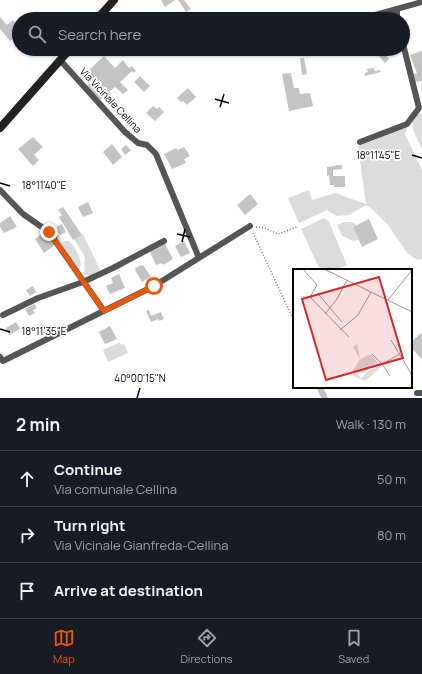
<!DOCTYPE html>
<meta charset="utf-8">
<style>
:root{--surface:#171b24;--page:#242831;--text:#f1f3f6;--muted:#9ea1a6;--line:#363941;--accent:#ea580c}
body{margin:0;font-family:Manrope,sans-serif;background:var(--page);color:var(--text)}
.stop{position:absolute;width:12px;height:12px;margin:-9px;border:3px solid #ea580c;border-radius:50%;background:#fff}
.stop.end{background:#ea580c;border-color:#fff;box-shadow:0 1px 4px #0008}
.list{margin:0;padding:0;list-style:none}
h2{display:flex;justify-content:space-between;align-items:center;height:52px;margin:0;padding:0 16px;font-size:17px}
h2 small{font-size:13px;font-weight:400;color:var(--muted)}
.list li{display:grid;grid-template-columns:26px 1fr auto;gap:12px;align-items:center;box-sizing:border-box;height:56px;padding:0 16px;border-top:1px solid var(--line)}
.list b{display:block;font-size:15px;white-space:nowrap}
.list p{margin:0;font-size:13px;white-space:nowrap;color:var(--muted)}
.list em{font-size:13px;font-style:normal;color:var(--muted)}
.icon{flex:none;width:22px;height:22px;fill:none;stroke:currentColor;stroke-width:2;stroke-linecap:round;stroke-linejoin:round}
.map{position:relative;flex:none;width:422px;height:398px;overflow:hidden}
.search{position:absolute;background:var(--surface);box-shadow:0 1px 3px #0004;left:12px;right:12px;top:12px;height:44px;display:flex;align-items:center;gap:10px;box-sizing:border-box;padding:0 14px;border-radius:22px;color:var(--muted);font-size:15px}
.sheet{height:220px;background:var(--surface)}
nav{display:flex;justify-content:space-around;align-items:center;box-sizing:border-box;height:56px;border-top:1px solid var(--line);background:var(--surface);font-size:11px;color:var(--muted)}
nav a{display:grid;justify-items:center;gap:2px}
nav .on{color:var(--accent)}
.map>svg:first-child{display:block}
.green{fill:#dcdcdc}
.building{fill:#c4c4c4}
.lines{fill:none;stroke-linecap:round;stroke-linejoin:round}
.path{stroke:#777;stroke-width:1.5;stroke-dasharray:1 2;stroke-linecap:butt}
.street{stroke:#555;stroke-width:6}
.secondary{stroke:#222;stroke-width:8}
.route{stroke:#ea580c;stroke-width:5}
.ticks{fill:none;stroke:#000;stroke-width:1.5}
.labels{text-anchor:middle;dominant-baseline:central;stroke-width:3.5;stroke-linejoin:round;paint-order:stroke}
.street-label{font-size:10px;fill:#000;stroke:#fff}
.inset-road{fill:none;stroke:#999;stroke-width:1}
.view{fill:#d62828;fill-opacity:0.15;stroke:#d62828;stroke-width:2}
.inset-edge{fill:none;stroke:#000;stroke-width:2}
.ticks-label{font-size:10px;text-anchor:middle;fill:#000;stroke:#fff;stroke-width:3.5;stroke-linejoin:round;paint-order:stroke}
</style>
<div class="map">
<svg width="422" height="398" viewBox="0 0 422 398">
<rect width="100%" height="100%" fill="#fff"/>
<path class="green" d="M421 113 422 115V149C417 137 404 120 421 113Z
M408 126 405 134 422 170V259L418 260 408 254 388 225 373 210 366 205 349 215 337 216 327 210 299 223 288 198 309 190 312 200 335 193 366 204 358 146Z
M324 218 329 222 347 265 335 270H320L301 229Z
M345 222H351L357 225 353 227 359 240 353 241 342 236 337 225Z
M58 234 62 242C64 242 67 240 69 241 74 244 81 260 81 265L76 269 55 236Z
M83 234 100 270 90 276 84 274 85 257 74 239Z
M120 342 121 345 124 344 128 353 108 362 103 350Z"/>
<path class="building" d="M161 0H175L165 7Z
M178 0H184L191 9 186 12Z
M0 17 7 25 13 20 19 27V34L10 41 0 29Z
M378 49H381L389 59 385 63 375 52Z
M422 51V81L415 82 413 74 417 73 410 55Z
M104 56 115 68 123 60 129 68 132 66 136 71 134 73 132 71 120 82 128 90 123 94 115 87 100 100 87 86 93 81 86 73Z
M300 58H304L307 74 302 75Z
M374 68V71L380 70 381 72 365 76V73L368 72 367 69Z
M291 73 294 88H299L300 94 310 93 313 106 289 111 282 74Z
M140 76 150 86 144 92 134 82Z
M188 88 196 97 187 105 183 101 181 102 177 98Z
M153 106 157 109 159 107 164 112 155 121 146 113Z
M33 137 43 147 34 155 39 160 33 166 18 149Z
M112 144 122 157 113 165 103 152Z
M126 145 131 150 125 155 121 149Z
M184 147 190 156 184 159 186 163 172 169 164 154 176 148 178 150Z
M336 165H342V169L333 170V176H345V187H334V185H330L329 175 327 176V167L336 166Z
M250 194 258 204 245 215 237 205Z
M88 202 93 213 83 217 78 207Z
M63 207 82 235 73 240 59 217 62 215 58 210Z
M10 216 17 227 4 233 0 227V223Z
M369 219 378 239 362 247 353 227Z
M62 224 66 232 60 235 55 228Z
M43 233 47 239 49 237 55 245 44 253 35 239Z
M184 241 190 253 181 257 175 246Z
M165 244 173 259 163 265 162 263 156 265 150 252Z
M141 265 142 266 143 265 151 277 142 282 135 270H136L135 268Z
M119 274 125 288 110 294 106 286 113 283 111 278Z
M33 286 36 292 30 296 26 290Z
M34 304 37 308 33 310 35 313 29 316 25 309Z
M149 310 151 316 161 312 164 319 159 321 158 319 151 322 146 311Z
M16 322 20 329 9 335 6 328Z
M110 326 117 339 105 344 99 332Z
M421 333 422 335V359L411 348V342Z
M320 387H323L328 398H322L320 396 317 389Z"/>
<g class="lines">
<path class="path" d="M256 227 265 228 278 234 297 227
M253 233 294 321"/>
<path class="street" d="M397 9V19
M361 19 422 2
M60 60 125 132 138 143 147 145 156 154 199 258
M360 142 407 124 419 108 403 44
M0 190 23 214 49 232 104 311
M3 315 38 298 83 282 113 268 164 241
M0 357 3 361 154 286 250 226
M417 393H422"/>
<path class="secondary" d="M97 19 114 0
M0 128 70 49"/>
</g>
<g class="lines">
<path class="route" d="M49 232 104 311 154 286"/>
</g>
<path class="ticks" d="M215 99 229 103M220 107 224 94M412 155 422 158M0 183 10 186M177 234 190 237M182 242 185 229M0 329 10 332M137 398 140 388"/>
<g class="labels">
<g class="street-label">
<text transform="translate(111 100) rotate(47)">Via Vicinale Cellina</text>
</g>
</g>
<g transform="translate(293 269)">
<rect width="119" height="119" fill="#fff"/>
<path d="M64 74 67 90 78 85 84 93 71 104H64L68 109 85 94 89 97 72 112 61 107 59 103 67 90 60 78Z" fill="#dcdcdc"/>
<path class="inset-road" d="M10 0 24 16 17 28 56 68M31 0 119 43M26 26 49 53M95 31 119 1M32 45 44 30 54 11M47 61 65 46 78 23M98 71 119 106M79 85 89 95 107 85M89 95 97 107"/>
<path class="view" d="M86 8 110 89 33 111 9 30Z"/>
<rect width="119" height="119" class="inset-edge"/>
</g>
<g class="ticks-label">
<text x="378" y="159">18°11'45"E</text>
<text x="44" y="189">18°11'40"E</text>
<text x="44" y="335">18°11'35"E</text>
<text x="140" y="382">40°00'15"N</text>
</g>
</svg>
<div class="stop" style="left:154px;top:286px"></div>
<div class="stop end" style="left:49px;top:232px"></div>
<div class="search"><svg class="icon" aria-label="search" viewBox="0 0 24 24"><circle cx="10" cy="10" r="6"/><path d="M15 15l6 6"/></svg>Search here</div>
</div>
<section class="sheet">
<h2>2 min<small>Walk · 130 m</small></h2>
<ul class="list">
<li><svg class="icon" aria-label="ahead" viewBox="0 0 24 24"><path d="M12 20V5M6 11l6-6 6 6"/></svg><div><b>Continue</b><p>Via comunale Cellina</p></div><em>50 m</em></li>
<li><svg class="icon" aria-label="right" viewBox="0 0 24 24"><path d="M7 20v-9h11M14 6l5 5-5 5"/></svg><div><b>Turn right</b><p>Via Vicinale Gianfreda-Cellina</p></div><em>80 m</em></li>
<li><svg class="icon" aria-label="arrive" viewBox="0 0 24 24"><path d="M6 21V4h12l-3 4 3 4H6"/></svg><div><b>Arrive at destination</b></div></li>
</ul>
</section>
<nav>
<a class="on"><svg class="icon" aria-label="map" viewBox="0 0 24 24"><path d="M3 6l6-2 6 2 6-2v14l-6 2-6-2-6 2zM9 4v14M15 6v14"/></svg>Map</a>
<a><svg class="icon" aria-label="directions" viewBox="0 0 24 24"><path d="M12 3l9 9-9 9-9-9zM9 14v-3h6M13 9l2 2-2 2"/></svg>Directions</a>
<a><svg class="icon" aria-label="saved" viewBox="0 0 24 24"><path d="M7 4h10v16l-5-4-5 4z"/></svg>Saved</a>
</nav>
